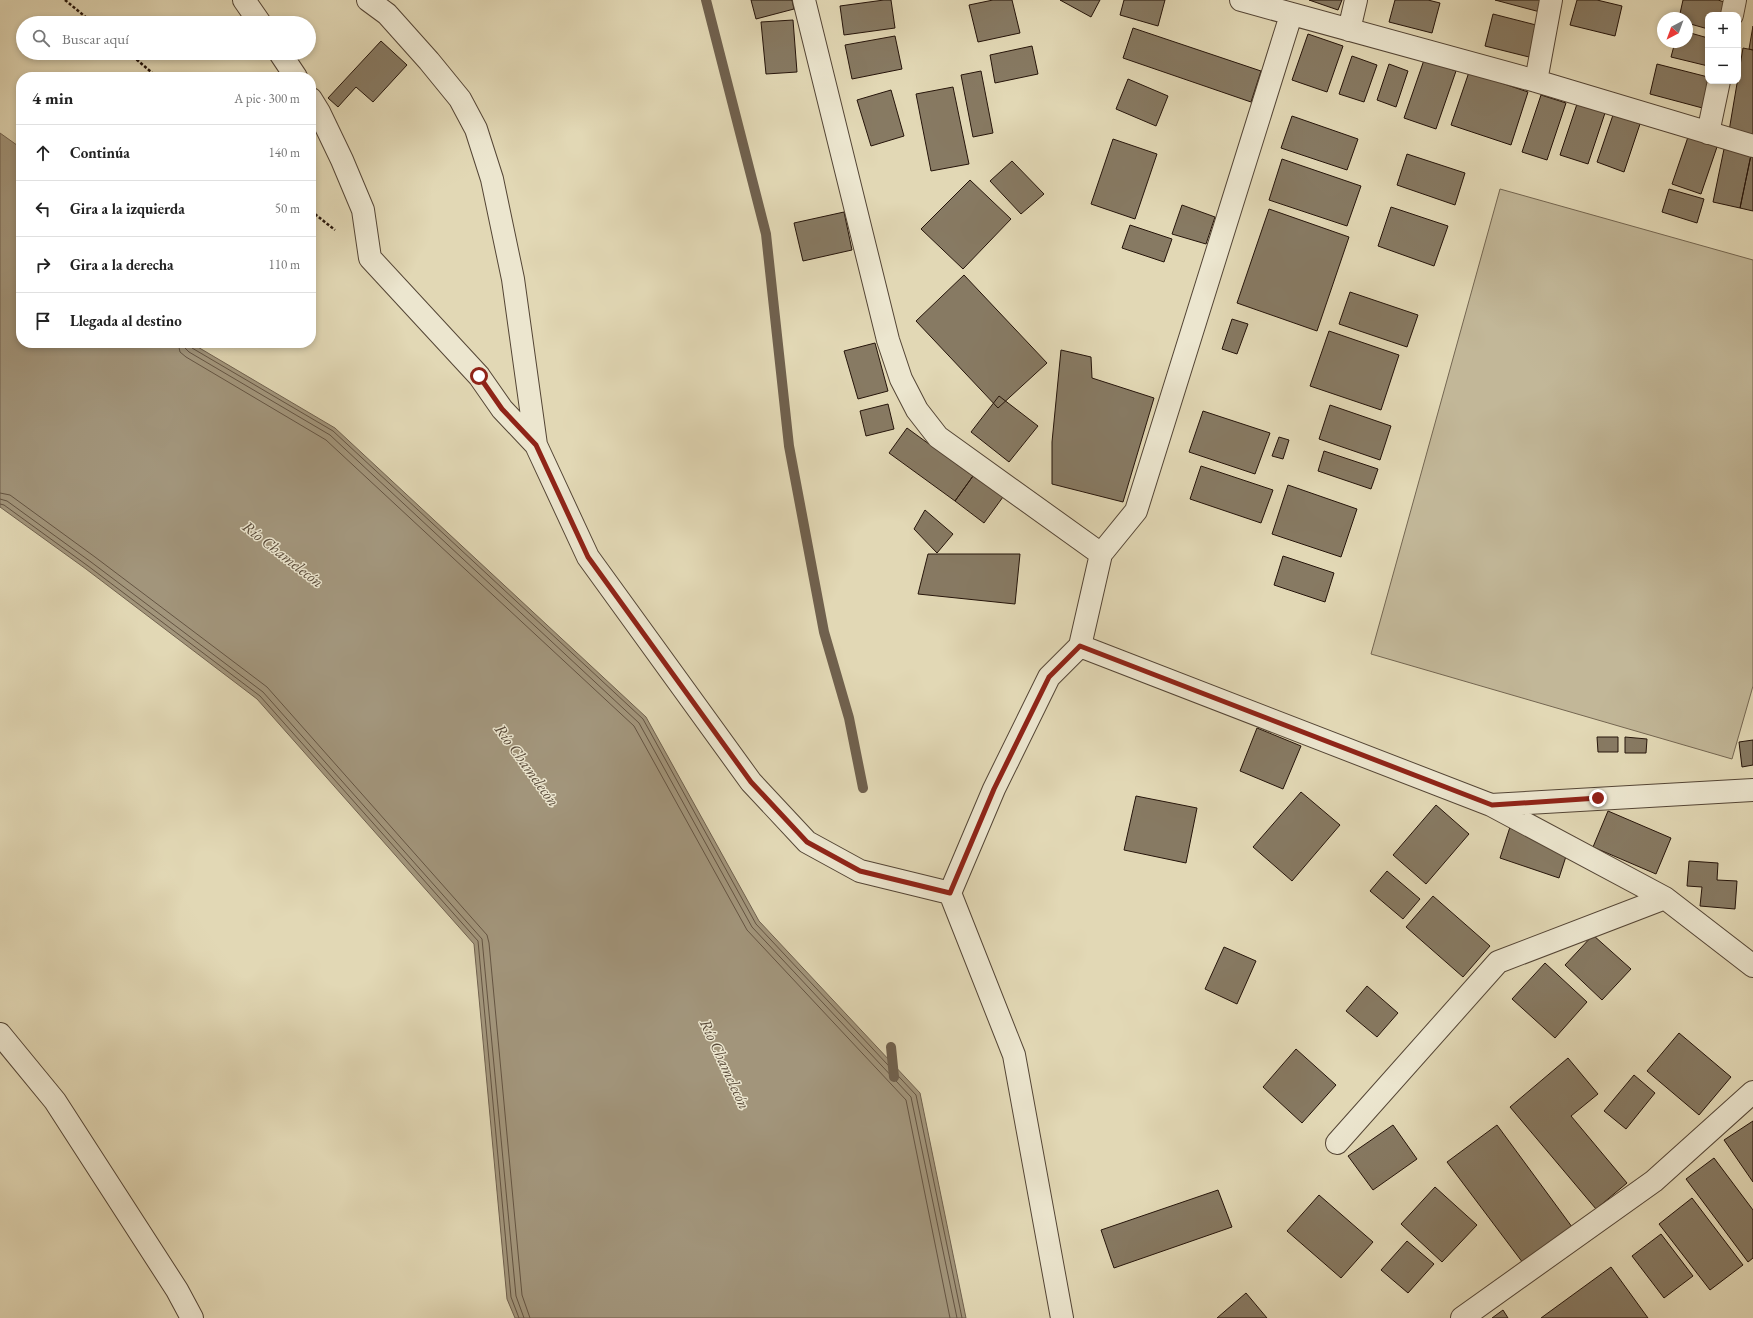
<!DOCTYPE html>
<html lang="es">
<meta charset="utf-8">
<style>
:root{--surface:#fff;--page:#f2f2f2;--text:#222;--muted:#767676;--line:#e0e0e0}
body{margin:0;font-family:"EB Garamond",serif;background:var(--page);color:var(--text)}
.controls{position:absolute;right:12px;top:12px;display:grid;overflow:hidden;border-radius:8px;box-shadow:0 2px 6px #0003}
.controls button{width:36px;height:36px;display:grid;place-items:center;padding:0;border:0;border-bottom:1px solid var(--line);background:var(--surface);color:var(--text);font:20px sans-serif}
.compass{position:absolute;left:1657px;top:12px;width:36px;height:36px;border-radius:50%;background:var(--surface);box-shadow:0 2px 6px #0003;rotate:221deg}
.stop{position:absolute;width:12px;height:12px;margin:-9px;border:3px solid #8f2418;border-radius:50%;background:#fff}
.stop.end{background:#8f2418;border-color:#fff;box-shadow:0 1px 4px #0008}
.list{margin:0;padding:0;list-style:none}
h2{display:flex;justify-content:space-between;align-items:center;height:52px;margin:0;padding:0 16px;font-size:17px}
h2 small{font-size:13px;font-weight:400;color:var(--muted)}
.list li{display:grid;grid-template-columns:26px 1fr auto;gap:12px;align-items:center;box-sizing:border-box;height:56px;padding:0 16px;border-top:1px solid var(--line)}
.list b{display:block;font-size:15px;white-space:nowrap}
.list em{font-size:13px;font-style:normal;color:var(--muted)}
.icon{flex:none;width:22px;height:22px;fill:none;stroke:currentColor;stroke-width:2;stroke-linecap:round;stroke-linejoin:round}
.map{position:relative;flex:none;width:1753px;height:1318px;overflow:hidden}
.search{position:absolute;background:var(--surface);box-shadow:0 2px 6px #0003;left:16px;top:16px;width:300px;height:44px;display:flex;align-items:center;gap:10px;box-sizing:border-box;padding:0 14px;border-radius:22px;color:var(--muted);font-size:15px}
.panel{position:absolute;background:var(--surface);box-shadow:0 2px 6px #0003;left:16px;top:72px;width:300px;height:276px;border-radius:16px}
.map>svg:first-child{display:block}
.green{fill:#c2b798;stroke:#746651}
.water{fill:#a2957b;stroke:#70614e}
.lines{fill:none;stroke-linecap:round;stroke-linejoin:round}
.shore{stroke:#645442;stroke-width:1}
.stream{stroke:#70614e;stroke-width:10}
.building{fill:#877a63;stroke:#25140a}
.street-casing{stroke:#544535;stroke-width:24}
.path{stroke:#25140a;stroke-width:2.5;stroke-dasharray:3 2;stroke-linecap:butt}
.street{stroke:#ece6cf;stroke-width:22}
.route{stroke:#8f2418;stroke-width:5}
.labels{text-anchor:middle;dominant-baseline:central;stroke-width:3;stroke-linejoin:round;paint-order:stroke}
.water-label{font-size:16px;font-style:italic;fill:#574837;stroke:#ece6cf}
</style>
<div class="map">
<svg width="1753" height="1318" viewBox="0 0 1753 1318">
<rect width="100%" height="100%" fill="#e2d8b5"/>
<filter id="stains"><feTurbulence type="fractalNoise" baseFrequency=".005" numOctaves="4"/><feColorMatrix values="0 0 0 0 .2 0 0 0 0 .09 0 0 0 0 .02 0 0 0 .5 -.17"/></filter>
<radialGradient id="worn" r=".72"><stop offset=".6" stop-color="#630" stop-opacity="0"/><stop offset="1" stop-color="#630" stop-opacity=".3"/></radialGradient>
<path class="green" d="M1500 189 1753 260V686L1732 759 1371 654Z"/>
<path class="water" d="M0 133 21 148V343H191L335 428 646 717 759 921 920 1093 966 1318H515L507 1299 474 944 257 699 86 569 0 507Z"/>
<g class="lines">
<path class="shore" d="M178 343 180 352 186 357 326 440 634 726 747 930 906 1100 950 1318
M184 343 185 348 189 352 330 435 639 723 752 927 911 1097 957 1318
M189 343 192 348 333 431 643 719 756 924 916 1095 962 1318
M0 493 10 495 95 557 267 687 487 935 489 943 522 1295 530 1318
M0 499 7 501 91 562 263 692 482 939 516 1296 524 1318
M0 504 4 505 88 566 260 696 478 941 511 1297 519 1318"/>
<path class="stream" d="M706 0 766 234 789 446 824 632 849 718 863 788
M891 1047 894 1077"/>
</g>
<path class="building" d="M751 0H792L794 9 756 19Z
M884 0H891L895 28 844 35 840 6Z
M993 0H1012L1020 33 978 42 969 5Z
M1060 0H1100L1091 17Z
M1124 0H1165L1158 26 1120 15Z
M1309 0H1342L1338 10Z
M1395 0H1428L1440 3 1432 33 1389 22Z
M1495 0H1544L1540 12Z
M1577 0H1597L1622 6 1615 36 1570 25Z
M1683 0H1718L1724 2 1721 15H1708V29L1687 23V18H1679Z
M1493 14 1540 26 1533 58 1485 46Z
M793 20 797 72 766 74 761 22Z
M1753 26V50L1749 49Z
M1133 28 1261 71 1251 102 1123 58Z
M1687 32 1708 38V66L1671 57 1675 42H1687Z
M1308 34 1343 46 1327 92 1292 80Z
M895 36 902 69 852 79 845 45Z
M381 41 407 65 373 102 356 87 338 107 328 98Z
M1032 46 1038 74 995 83 990 55Z
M1743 48 1753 50V135L1729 131Z
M1352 56 1377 65 1364 102 1339 94Z
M1424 60 1456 71 1436 129 1404 118Z
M1389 64 1408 71 1396 107 1377 100Z
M1657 64 1708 77 1710 110 1650 94Z
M981 71 993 133 973 137 961 75Z
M1469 72 1528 92 1511 145 1451 125Z
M1128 79 1168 96 1156 126 1116 109Z
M953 87 969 164 931 171 916 94Z
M891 90 904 136 871 146 857 100Z
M1541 95 1566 103 1547 160 1522 152Z
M1578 101 1606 110 1588 164 1560 155Z
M1613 115 1640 124 1624 172 1597 162Z
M1292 116 1358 139 1347 170 1281 148Z
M1689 134 1718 144 1701 194 1672 184Z
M1113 139 1157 154 1135 219 1091 204Z
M1724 149 1751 155 1740 208 1713 202Z
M1407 154 1465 173 1455 205 1397 185Z
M1751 155H1753V211L1740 208Z
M1282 159 1361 186 1347 226 1269 200Z
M1012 161 1044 194 1021 214 990 181Z
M970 180 1011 219 963 269 921 229Z
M1669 189 1704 199 1697 223 1662 212Z
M1182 205 1215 217 1206 244 1172 234Z
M1391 207 1448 226 1434 266 1378 246Z
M1269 209 1349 237 1317 331 1237 303Z
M844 212 852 250 803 261 794 223Z
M1130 225 1172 239 1164 262 1122 248Z
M964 275 1047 363 998 408 916 321Z
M1350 292 1418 315 1407 347 1339 324Z
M1232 319 1248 324 1237 354 1222 349Z
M1329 331 1399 355 1381 410 1310 386Z
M875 343 888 391 858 399 844 351Z
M1061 350 1091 357 1092 378 1154 398 1123 502 1052 484V442Z
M999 396 1038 426 1009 462 971 432Z
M888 404 894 429 866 436 860 411Z
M1330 405 1391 426 1380 460 1319 439Z
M1203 411 1270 433 1255 474 1189 452Z
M907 428 973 476 955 501 889 453Z
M1279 437 1289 440 1283 459 1272 456Z
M1324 451 1378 469 1371 489 1318 471Z
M1201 466 1273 490 1261 523 1190 499Z
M973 476 1003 497 984 523 955 501Z
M1288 485 1357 509 1341 557 1272 534Z
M925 510 953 534 937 553 914 529Z
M928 554H1020L1015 604 918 594Z
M1283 556 1334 573 1325 602 1274 585Z
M1257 728 1301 746 1283 789 1240 771Z
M1597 737H1618V752H1598Z
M1625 737 1647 739 1646 753H1625Z
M1753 740V765L1742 767 1739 742Z
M1301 792 1340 825 1292 881 1253 847Z
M1136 796 1197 808 1186 863 1124 850Z
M1436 805 1469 834 1426 884 1393 855Z
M1608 811 1671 838 1656 874 1593 847Z
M1510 827 1569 847 1559 878 1500 858Z
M1689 861 1718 863 1717 880 1737 881 1735 909 1700 906 1702 887 1687 886Z
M1387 871 1420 899 1403 919 1370 891Z
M1433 896 1490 946 1463 977 1406 927Z
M1593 935 1631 969 1602 1000 1565 965Z
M1224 947 1256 961 1237 1004 1205 989Z
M1545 963 1587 1002 1555 1038 1512 999Z
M1367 986 1398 1013 1377 1037 1346 1011Z
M1679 1033 1731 1077 1699 1115 1647 1071Z
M1296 1049 1336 1085 1302 1123 1263 1087Z
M1568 1058 1598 1094 1571 1116 1627 1183 1596 1209 1510 1107Z
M1634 1075 1655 1093 1626 1129 1604 1111Z
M1753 1121V1182L1724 1140Z
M1393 1125 1417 1159 1373 1190 1348 1156Z
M1497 1125 1575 1231 1526 1267 1447 1162Z
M1714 1158 1753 1210V1258L1748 1262 1686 1179Z
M1435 1187 1477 1225 1442 1262 1401 1224Z
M1218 1190 1232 1227 1114 1268 1101 1230Z
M1319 1195 1373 1242 1341 1278 1287 1231Z
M1692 1198 1743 1265 1710 1290 1659 1224Z
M1661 1234 1693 1276 1664 1298 1632 1256Z
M1407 1241 1434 1264 1408 1293 1381 1270Z
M1611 1267 1648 1318H1541Z
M1246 1293 1267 1318H1217Z
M1503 1310 1508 1318H1492Z"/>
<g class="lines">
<g class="street-casing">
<path id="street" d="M244 0 260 23
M368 0 387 14 429 61 460 99 476 129 492 179 513 279 536 445 588 557 751 782 807 842 860 871 950 893
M804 0 888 340 901 379 917 410 938 437 1101 554 1080 646 1049 677 994 789 950 893 1014 1055 1062 1318
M1241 0 1536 81 1753 146
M1732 15 1735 0
M1349 30 1356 0
M280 53 296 77
M1536 81 1551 0
M311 99 319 112 342 160 363 210 370 258 479 376 502 409 536 445
M1708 133 1719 81
M1101 554 1136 511 1291 15
M1080 646 1491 805 1665 898 1753 966
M1491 805 1753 790
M0 1034 55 1101 177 1290 192 1318
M1337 1143 1498 962 1665 898
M1462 1318 1654 1181 1753 1092"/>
</g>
<path class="path" d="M65 0 93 23
M129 53 157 77
M311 211 335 230"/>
<use href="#street" class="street"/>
</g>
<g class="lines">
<path class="route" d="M479 376 502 409 536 445 588 557 751 782 807 842 860 871 950 893 994 789 1049 677 1080 646 1492 805 1598 798"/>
</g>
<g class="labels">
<g class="water-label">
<text transform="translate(283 554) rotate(38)">Río Chamelecón</text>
<text transform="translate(527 765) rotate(54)">Río Chamelecón</text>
<text transform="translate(725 1064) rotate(65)">Río Chamelecón</text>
</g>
</g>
<rect width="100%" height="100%" filter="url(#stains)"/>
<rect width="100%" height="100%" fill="url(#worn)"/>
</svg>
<div class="controls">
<button>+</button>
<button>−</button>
</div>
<svg class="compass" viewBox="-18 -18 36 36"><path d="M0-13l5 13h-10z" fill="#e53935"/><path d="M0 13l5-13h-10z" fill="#767676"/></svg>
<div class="stop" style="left:479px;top:376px"></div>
<div class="stop end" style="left:1598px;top:798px"></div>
<div class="search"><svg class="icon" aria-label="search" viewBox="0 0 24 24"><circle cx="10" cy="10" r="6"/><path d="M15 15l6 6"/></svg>Buscar aquí</div>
<section class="panel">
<h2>4 min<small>A pie · 300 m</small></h2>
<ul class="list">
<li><svg class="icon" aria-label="ahead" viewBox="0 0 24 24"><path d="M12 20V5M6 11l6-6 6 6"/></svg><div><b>Continúa</b></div><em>140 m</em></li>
<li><svg class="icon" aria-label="left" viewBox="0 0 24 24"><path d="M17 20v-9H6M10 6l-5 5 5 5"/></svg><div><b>Gira a la izquierda</b></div><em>50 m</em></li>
<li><svg class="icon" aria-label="right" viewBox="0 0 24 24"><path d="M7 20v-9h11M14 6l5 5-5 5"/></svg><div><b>Gira a la derecha</b></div><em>110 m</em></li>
<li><svg class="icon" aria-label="arrive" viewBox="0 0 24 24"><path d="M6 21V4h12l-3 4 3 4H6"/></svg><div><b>Llegada al destino</b></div></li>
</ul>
</section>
</div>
